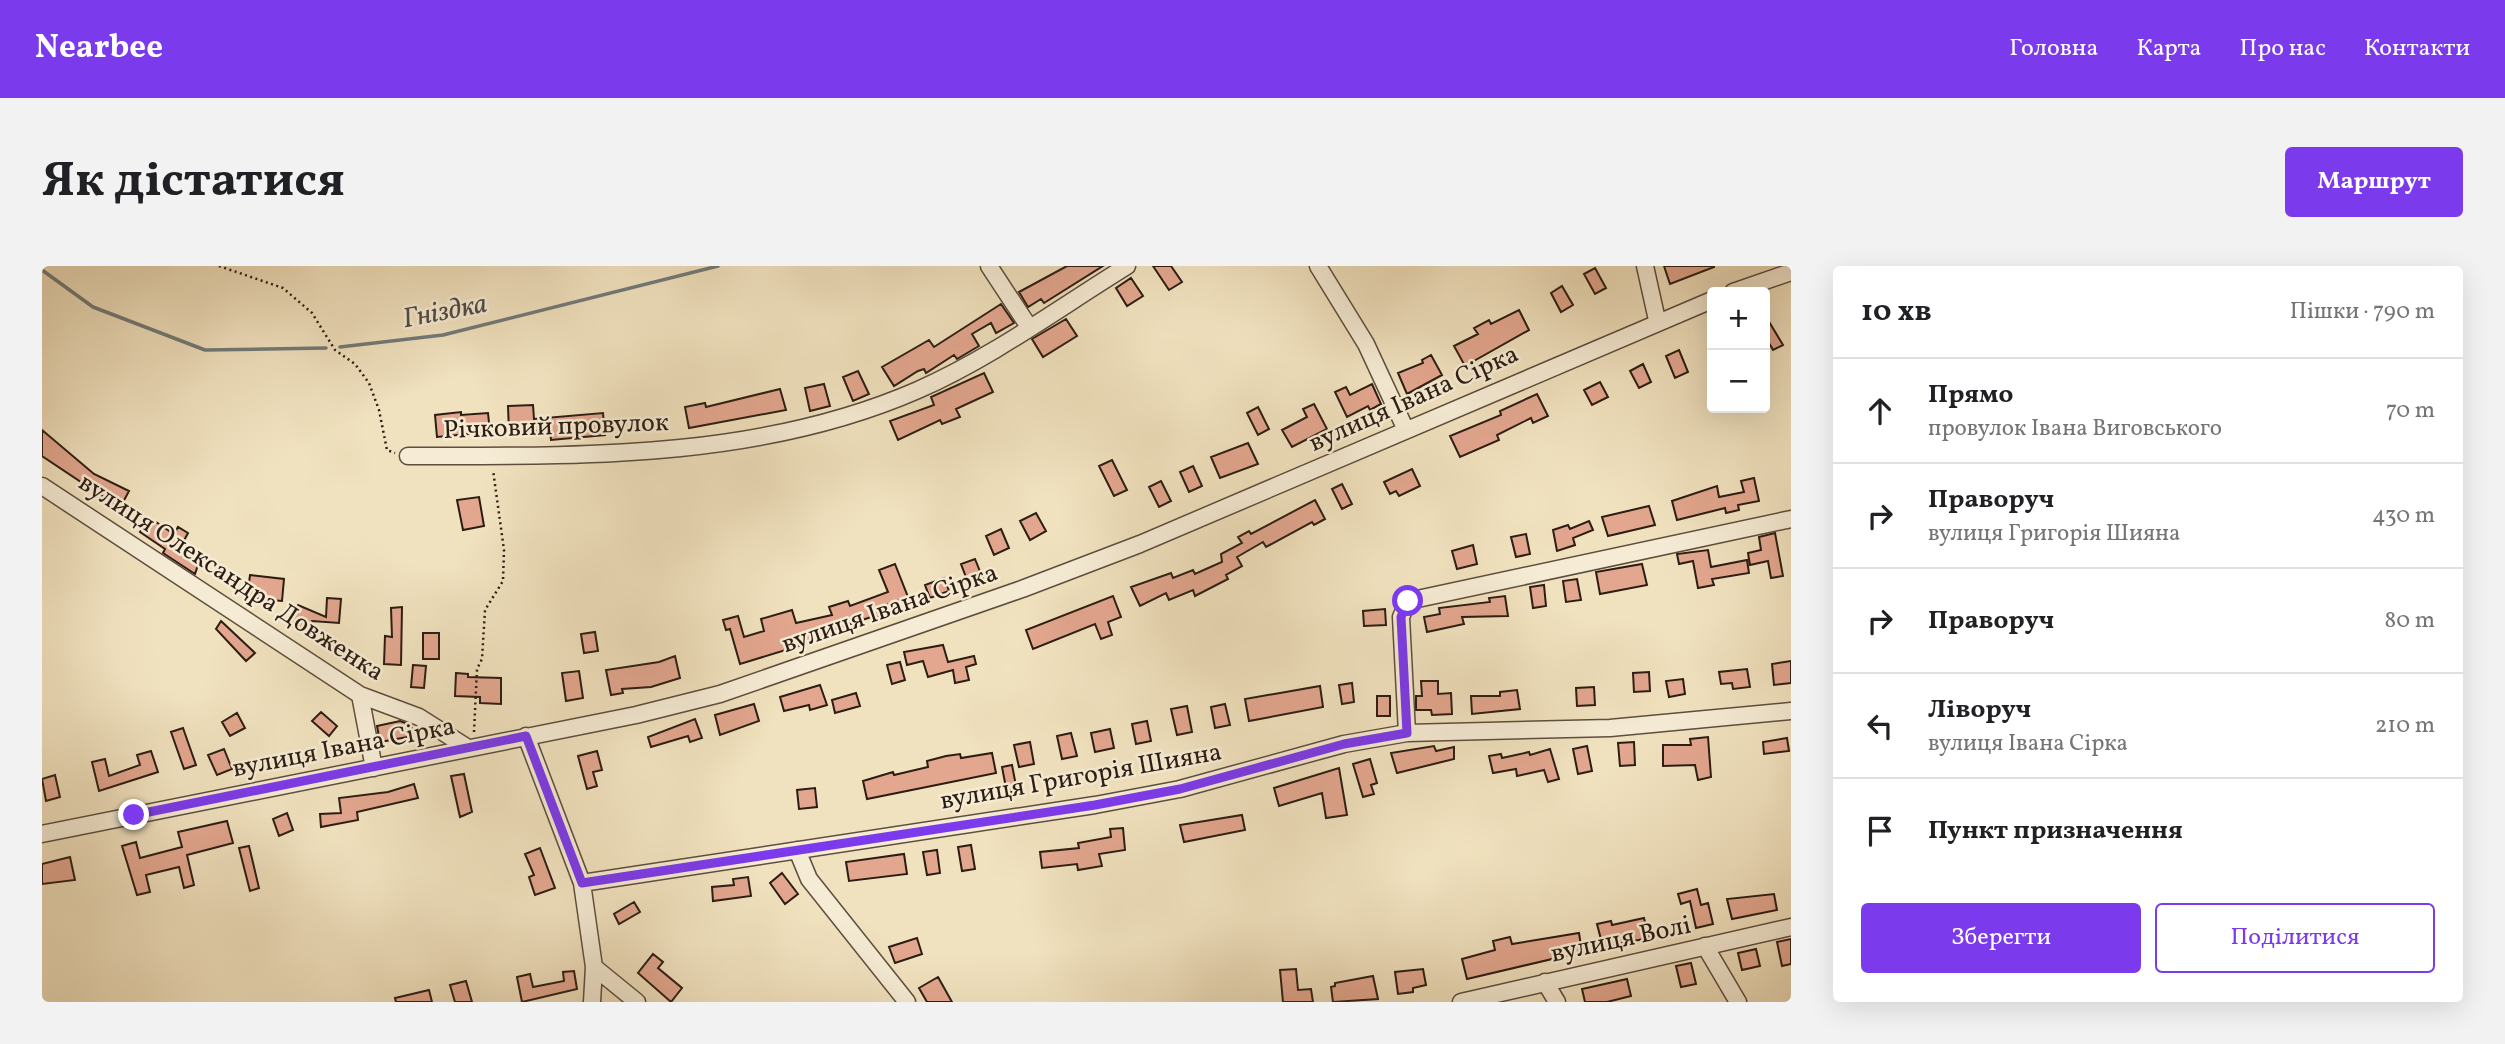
<!DOCTYPE html>
<html lang="uk">
<meta charset="utf-8">
<style>
:root{--surface:#fff;--page:#f2f2f2;--text:#202124;--muted:#757577;--line:#e0e0e0;--accent:#7c3aed}
body{margin:0;font-family:Vollkorn,serif;background:var(--page);color:var(--text)}
.controls{position:absolute;right:21px;top:21px;display:grid;overflow:hidden;border-radius:7px;box-shadow:0 7px 28px #0002}
.controls button{width:63px;height:63px;display:grid;place-items:center;padding:0;border:0;border-bottom:2px solid var(--line);background:var(--surface);color:var(--text);font:35px sans-serif}
.stop{position:absolute;width:21px;height:21px;margin:-16px;border:5px solid #7c3aed;border-radius:50%;background:#fff}
.stop.end{background:#7c3aed;border-color:#fff;box-shadow:0 2px 7px #0008}
.list{margin:0;padding:0;list-style:none}
h2{display:flex;justify-content:space-between;align-items:center;height:91px;margin:0;padding:0 28px;font-size:30px}
h2 small{font-size:23px;font-weight:400;color:var(--muted)}
.list li{display:grid;grid-template-columns:46px 1fr auto;gap:21px;align-items:center;box-sizing:border-box;height:105px;padding:0 28px;border-top:2px solid var(--line)}
.list b{display:block;font-size:26px;white-space:nowrap}
.list p{margin:0;font-size:23px;white-space:nowrap;color:var(--muted)}
.list em{font-size:23px;font-style:normal;color:var(--muted)}
.actions{display:flex;gap:14px;padding:21px 28px}
.actions a{flex:1;padding:16px 0;border:2px solid var(--accent);border-radius:7px;text-align:center;font-size:24px;color:var(--accent)}
.actions .main{background:var(--accent);color:#fff}
.icon{flex:none;width:38px;height:38px;fill:none;stroke:currentColor;stroke-width:2;stroke-linecap:round;stroke-linejoin:round}
.map{position:relative;flex:none;width:1749px;height:736px;overflow:hidden;border-radius:7px}
header{display:flex;align-items:center;gap:42px;box-sizing:border-box;height:98px;padding:0 35px;background:var(--accent);color:#fff}
header strong{font-size:33px}
nav{display:flex;gap:38px;margin-inline-start:auto;font-size:24px}
.intro{display:flex;align-items:center;justify-content:space-between;box-sizing:border-box;height:168px;padding:0 42px}
h1{margin:0;font-size:49px}
.button{padding:18px 32px;border-radius:7px;background:var(--accent);color:#fff;font-size:24px;font-weight:700}
main{display:flex;gap:42px;padding:0 42px}
aside{flex:1;background:var(--surface);border-radius:7px;box-shadow:0 7px 28px #0002}
.map>svg:first-child{display:block}
.lines{fill:none;stroke-linecap:round;stroke-linejoin:round}
.stream{stroke:#727b79;stroke-width:3.5}
.building{fill:#e3a78f;stroke:#2c1d13;stroke-width:2}
.minor-casing{stroke:#5d4e3e;stroke-width:19}
.path{stroke:#2c1d13;stroke-width:2.5;stroke-dasharray:2 3.5;stroke-linecap:butt}
.minor{stroke:#f6ecd5;stroke-width:16}
.route{stroke:#7c3aed;stroke-width:9}
.labels{text-anchor:middle;dominant-baseline:central;stroke-width:5;stroke-linejoin:round;paint-order:stroke}
.street-label{font-size:26px;fill:#2c1d13;stroke:#f6ecd5}
.water-label{font-size:28px;font-style:italic;fill:#4f4c46;stroke:#f6ecd5}
</style>
<header>
<strong>Nearbee</strong>
<nav><a>Головна</a><a>Карта</a><a>Про нас</a><a>Контакти</a></nav>
</header>
<div class="intro"><h1>Як дістатися</h1><a class="button">Маршрут</a></div>
<main>
<div class="map">
<svg width="1749" height="736" viewBox="0 0 1749 736">
<rect width="100%" height="100%" fill="#f1e2bf"/>
<filter id="stains"><feTurbulence type="fractalNoise" baseFrequency=".00286" numOctaves="4"/><feColorMatrix values="0 0 0 0 .2 0 0 0 0 .09 0 0 0 0 .02 0 0 0 .5 -.17"/></filter>
<radialGradient id="worn" r=".72"><stop offset=".6" stop-color="#630" stop-opacity="0"/><stop offset="1" stop-color="#630" stop-opacity=".3"/></radialGradient>
<g class="lines">
<path class="stream" d="M0 4 51 41 163 84 284 82
M298 81 401 69 676 0"/>
</g>
<path class="building" d="M1025 0H1061L1002 37 999 33 986 41 977 26Z
M1111 0H1129L1140 16 1127 24Z
M1622 0H1672V1L1628 18Z
M1553 2 1564 22 1553 28 1542 8Z
M1089 12 1101 30 1085 40 1074 22Z
M1520 20 1531 39 1519 46 1509 27Z
M959 38 972 57 954 67 949 57 930 68 937 80 915 93 912 89 884 107 882 103 876 105 852 120 840 101 887 74 892 81Z
M1477 44 1487 64 1423 100 1412 80 1436 68 1432 62 1447 54 1449 58Z
M1723 49 1741 79 1731 84 1723 70Z
M1024 53 1035 70 1001 91 990 73Z
M1637 84 1646 106 1633 112 1624 90Z
M1389 89 1400 109 1365 128 1356 107 1381 97 1380 94Z
M1601 98 1609 116 1597 122 1588 105Z
M816 105 827 128 811 135 801 111Z
M942 107 951 126 914 143 918 151 900 158 898 154 856 174 848 155 892 139 889 131Z
M1558 116 1566 131 1550 139 1542 124Z
M782 118 788 140 768 145 763 122Z
M1330 118 1339 138 1328 144 1326 140 1305 151 1293 126 1304 121 1308 129Z
M738 123 744 144 647 162 643 141 663 137 664 141Z
M1495 128 1506 150 1491 157 1489 152 1455 169 1457 174 1418 191 1408 170 1459 149 1458 145Z
M1272 138 1285 163 1250 181 1240 164 1265 151 1261 143Z
M491 139 492 153 561 147 563 169 509 174 508 164 467 166 466 140Z
M1216 141 1227 163 1216 169 1205 147Z
M419 146V149L446 147 448 166 395 171 393 149Z
M0 164 52 208 87 225 78 242 0 190Z
M1206 177 1216 198 1178 212 1169 191Z
M1070 194 1085 224 1072 230 1057 200Z
M1151 200 1160 220 1147 226 1138 206Z
M1370 203 1378 220 1357 230 1354 225 1348 228 1342 216Z
M1712 212 1717 235 1696 239 1697 244 1684 247 1683 242 1635 254 1630 235 1675 220 1677 231 1702 226 1699 215Z
M1119 215 1129 235 1117 241 1107 221Z
M1300 218 1310 238 1300 243 1290 223Z
M437 231 442 260 421 264 415 234Z
M1273 234 1283 253 1272 259 1270 256 1224 281 1221 276 1195 291 1200 300 1184 309 1186 313 1153 330 1151 324 1127 334 1124 327 1098 340 1089 321 1129 307 1131 312 1151 304 1153 308 1164 303 1180 296 1179 288 1200 277 1196 271 1207 265 1209 268Z
M1607 240 1613 259 1566 270 1560 251Z
M994 247 1004 265 988 274 978 255Z
M108 252 132 268 136 261 146 267 139 280 160 287 153 308 121 287 123 283 98 266Z
M1547 255 1551 264 1531 272 1533 279 1515 285 1511 264 1526 259 1528 263Z
M959 263 967 282 952 289 944 270Z
M1733 267 1741 310 1729 312 1726 295 1708 299 1706 287 1719 284 1717 271Z
M1484 268 1488 288 1474 291 1469 271Z
M1431 279 1435 298 1415 303 1410 285Z
M1666 284 1669 301 1705 294 1707 307 1670 313 1672 319 1656 322 1651 295 1637 298 1635 288Z
M933 293 941 313 927 319 919 298Z
M853 298 866 331 839 341 843 349 830 354 829 351 785 366 786 371 698 398 688 363 684 364 681 354 696 350 702 371 722 365 719 353 750 344 754 357 790 349 787 341 806 335 808 340 846 326 837 304Z
M1600 298 1605 319 1558 328 1554 306Z
M208 309 242 313 240 335 205 332Z
M902 312 907 325 888 332 883 319Z
M1535 313 1539 334 1524 336 1521 315Z
M1502 319 1504 340 1491 342 1488 321Z
M1071 330 1079 351 1066 356 1070 369 1059 373 1053 358 991 383 984 364Z
M1463 330 1466 350 1420 351 1422 358 1385 366 1382 351 1398 348 1397 342 1448 336 1447 332Z
M285 332 299 333 297 357 270 355 265 366 247 359 256 339 284 351Z
M360 341 359 399 342 398 343 370 350 371 349 342Z
M1343 343 1344 359 1322 360 1321 345Z
M179 355 213 387 204 395 174 363Z
M553 366 556 385 542 387 539 368Z
M381 367H397V393H381Z
M901 379 906 396 932 390 934 398 924 401 927 414 913 417 911 404 886 411 881 395 865 399 862 386Z
M633 390 638 412 609 421 580 423 581 427 569 429 564 404 617 396Z
M1749 395V417L1732 419 1730 398Z
M858 396 863 414 850 418 845 399Z
M371 399 384 400 382 422 369 421Z
M1705 403 1708 421 1691 423 1690 417 1679 418 1677 406Z
M537 405 541 432 524 435 520 407Z
M1607 406 1608 425 1592 426 1591 407Z
M414 407 426 408V411L459 412V438L438 437V431L413 430Z
M1641 413 1643 428 1627 431 1624 415Z
M1379 415H1396V428L1409 427 1410 448 1390 449 1389 444H1374V430H1380Z
M1310 417 1312 436 1300 438 1297 419Z
M778 419 785 439 768 444 767 439 742 445 738 431Z
M1278 420 1281 441 1207 455 1203 433Z
M1552 421 1553 439 1535 440 1534 422Z
M1475 424 1478 443 1430 448 1429 430H1458V426Z
M814 427 818 440 793 447 790 434Z
M1335 430H1348V450H1335Z
M712 438 717 455 678 469 673 449Z
M1183 438 1188 459 1173 462 1169 441Z
M1145 440 1150 466 1135 469 1129 443Z
M279 446 295 460 287 470 270 455Z
M195 447 203 462 188 470 180 456Z
M653 453 660 472 648 476 646 470 609 481 606 471Z
M358 455 369 459 371 470 338 476 335 460Z
M1105 455 1109 475 1094 478 1090 458Z
M141 462 154 499 142 503 129 466Z
M1068 463 1072 482 1053 486 1049 467Z
M1029 467 1035 490 1020 493 1015 470Z
M1666 471 1669 511 1656 514 1653 499 1621 500V479H1649L1648 473Z
M1745 472 1747 485 1722 488 1721 476Z
M988 476 992 498 977 501 972 479Z
M1592 476 1593 499 1578 500 1576 477Z
M1392 480 1394 485 1412 481V493L1355 507 1349 487Z
M1545 480 1550 505 1536 508 1531 483Z
M182 483 190 503 175 509 166 489Z
M1508 483 1517 513 1506 516 1502 504 1475 510 1474 503 1451 507 1447 490 1459 488 1460 492 1487 486 1488 489Z
M109 485 116 506 57 525 50 496 63 493 67 510 98 499 95 489Z
M555 485 560 504 551 506 555 520 545 523 536 490Z
M950 487 954 507 825 533 821 515 851 506 852 509 886 501 885 495 904 490 918 488 919 492Z
M1328 493 1335 517 1329 519 1332 528 1321 531 1311 498Z
M970 499 975 525 965 527 960 501Z
M1297 502 1305 549 1284 552 1280 527 1237 540 1232 522Z
M422 508 430 546 418 551 409 510Z
M13 509 18 531 4 535 0 513Z
M372 518 376 532 315 546 316 554 279 561 278 548 299 547 297 532 346 526Z
M773 522 775 541 757 543 755 524Z
M245 547 251 564 237 570 231 553Z
M1200 549 1203 564 1142 576 1138 559Z
M185 555 191 577 145 589 152 619 142 622 137 601 104 609 108 626 95 629 80 580 94 576 98 592 140 581 136 566Z
M1081 562 1083 584 1057 588 1060 600 1036 604 1035 598 1000 602 998 586 1037 582 1036 577 1069 571 1068 563Z
M929 579 933 603 920 605 916 581Z
M207 580 217 622 208 625 197 582Z
M498 582 513 622 493 629 487 611 492 609 483 588Z
M895 584 898 607 885 609 881 586Z
M862 588 865 608 807 615 804 596Z
M28 591 33 614 0 618V598Z
M740 607 756 628 743 638 728 617Z
M706 611 709 630 671 635 670 621 692 619 691 613Z
M1655 623 1659 639 1666 637 1671 658 1654 662 1648 635 1639 638 1636 628Z
M1732 628 1735 644 1690 653 1685 633Z
M592 636 598 646 577 658 572 648Z
M1602 652 1607 672 1561 681 1555 658 1569 655 1570 659Z
M1537 667 1540 686 1425 713 1420 693 1453 684 1451 675 1468 671 1470 678Z
M875 672 880 688 853 697 847 681Z
M1749 673V698L1740 700 1735 676Z
M1714 683 1718 700 1700 704 1696 687Z
M611 688 621 696 616 702 640 722 629 736 596 707Z
M1649 697 1654 718 1639 721 1634 700Z
M1254 703 1256 724 1269 723 1271 736H1241L1238 704Z
M1381 703 1384 719 1371 722V726L1356 728 1353 706Z
M532 705 535 723 480 736 475 711 488 708 491 721 522 715 521 706Z
M1331 710 1336 733 1291 736 1289 721 1293 720V717Z
M896 711 910 736H885L877 722Z
M1585 713 1589 730 1565 736H1543L1540 723Z
M424 715 430 736H413L408 719Z
M387 724 390 736H354L353 732Z"/>
<g class="lines">
<g class="minor-casing">
<path id="minor" d="M947 0 987 61
M1276 0 1324 78 1363 162
M1603 0 1615 54
M1691 26 1749 6
M366 190C537 190 716 194 876 124 949 92 1017 42 1085 0
M0 220 318 429 377 451 426 482
M318 429 332 502
M1365 467 1359 351 1366 335 1749 253
M484 470 540 617
M0 568 594 449 678 428 980 323 1098 278 1670 34
M755 584 767 613 865 736
M1663 680 1696 736
M552 701 595 736
M1503 716 1515 736
M550 736 552 701 540 617 1053 539 1138 523 1302 478 1365 467 1568 462 1749 445
M1419 736 1749 661"/>
</g>
<path class="path" d="M177 0 241 22 270 47 293 84 313 98 327 117 337 144 345 184 353 187
M432 466 435 403 440 393 443 344 461 315 462 284 451 204"/>
<use href="#minor" class="minor"/>
</g>
<g class="lines">
<path class="route" d="M92 549 484 470 540 617 1053 539 1138 523 1302 478 1365 467 1359 351 1366 335"/>
</g>
<g class="labels">
<g class="street-label">
<text transform="translate(1372 133) rotate(-24)">вулиця Івана Сірка</text>
<text transform="translate(514 161) rotate(-2)">Річковий провулок</text>
<text transform="translate(189 312) rotate(33)">вулиця Олександра Довженка</text>
<text transform="translate(848 343) rotate(-19)">вулиця Івана Сірка</text>
<text transform="translate(302 482) rotate(-11)">вулиця Івана Сірка</text>
<text transform="translate(1039 511) rotate(-10)">вулиця Григорія Шияна</text>
<text transform="translate(1579 674) rotate(-12)">вулиця Волі</text>
</g>
<g class="water-label">
<text transform="translate(403 46) rotate(-11)">Гніздка</text>
</g>
</g>
<rect width="100%" height="100%" filter="url(#stains)"/>
<rect width="100%" height="100%" fill="url(#worn)"/>
</svg>
<div class="controls">
<button>+</button>
<button>−</button>
</div>
<div class="stop" style="left:1366px;top:335px"></div>
<div class="stop end" style="left:92px;top:549px"></div>
</div>
<aside>
<h2>10 хв<small>Пішки · 790 m</small></h2>
<ul class="list">
<li><svg class="icon" aria-label="ahead" viewBox="0 0 24 24"><path d="M12 20V5M6 11l6-6 6 6"/></svg><div><b>Прямо</b><p>провулок Івана Виговського</p></div><em>70 m</em></li>
<li><svg class="icon" aria-label="right" viewBox="0 0 24 24"><path d="M7 20v-9h11M14 6l5 5-5 5"/></svg><div><b>Праворуч</b><p>вулиця Григорія Шияна</p></div><em>430 m</em></li>
<li><svg class="icon" aria-label="right" viewBox="0 0 24 24"><path d="M7 20v-9h11M14 6l5 5-5 5"/></svg><div><b>Праворуч</b></div><em>80 m</em></li>
<li><svg class="icon" aria-label="left" viewBox="0 0 24 24"><path d="M17 20v-9H6M10 6l-5 5 5 5"/></svg><div><b>Ліворуч</b><p>вулиця Івана Сірка</p></div><em>210 m</em></li>
<li><svg class="icon" aria-label="arrive" viewBox="0 0 24 24"><path d="M6 21V4h12l-3 4 3 4H6"/></svg><div><b>Пункт призначення</b></div></li>
</ul>
<div class="actions"><a class="main">Зберегти</a><a>Поділитися</a></div>
</aside>
</main>
